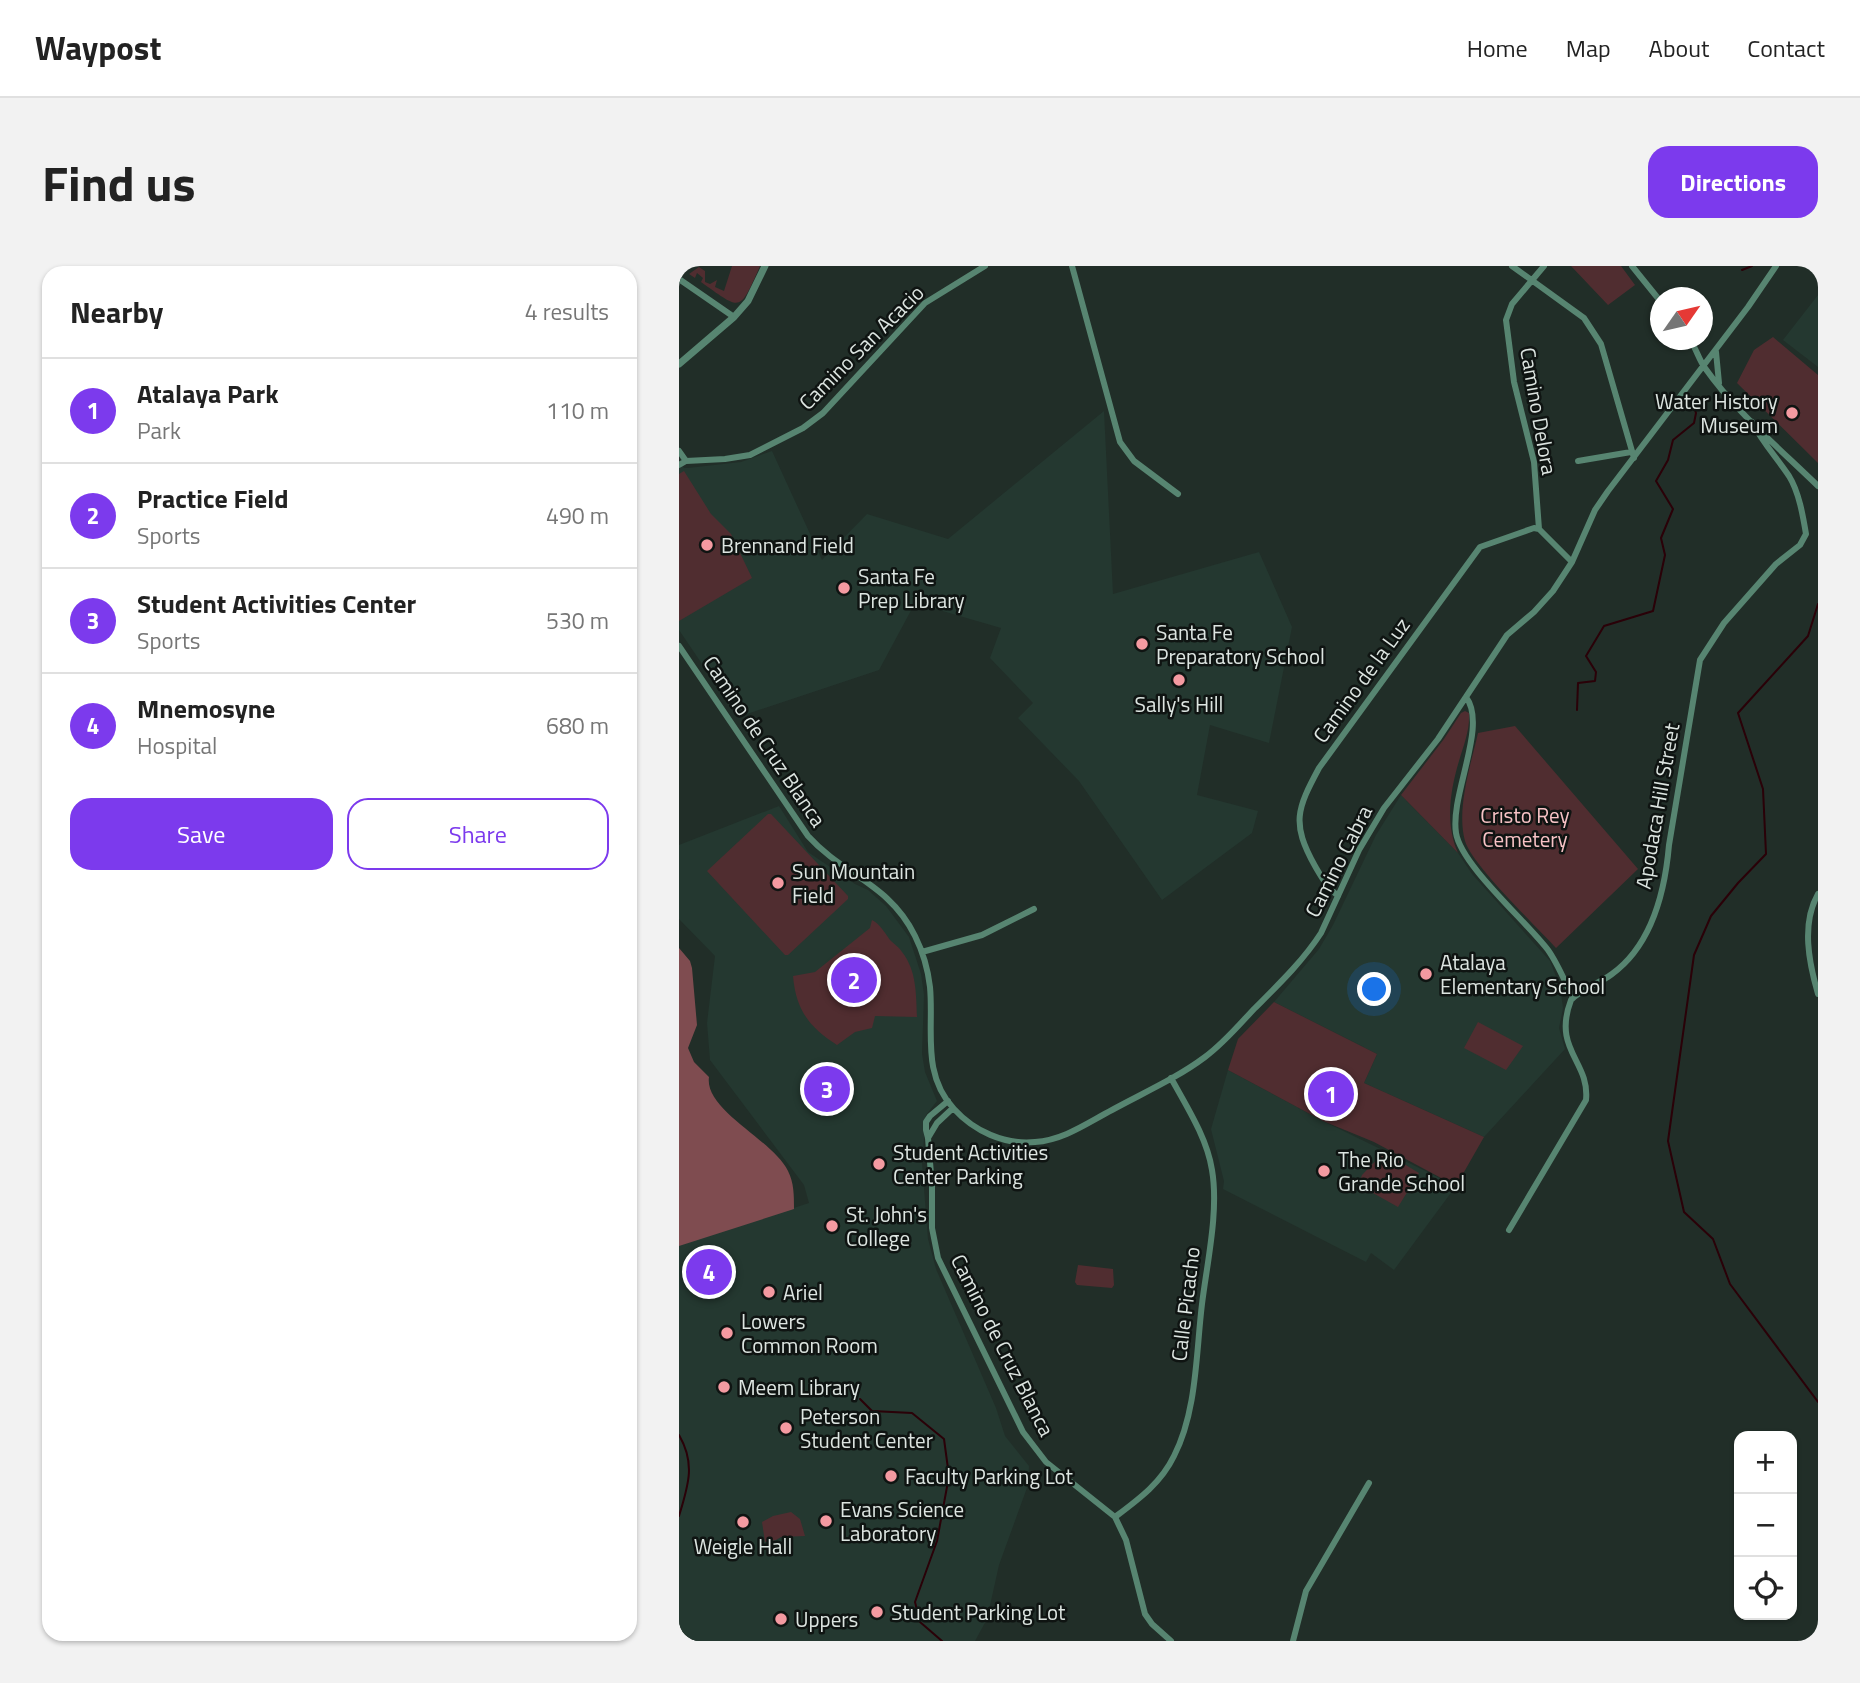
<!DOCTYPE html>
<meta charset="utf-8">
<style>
:root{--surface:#fff;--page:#f2f2f2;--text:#222;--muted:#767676;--line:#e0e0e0;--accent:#7c3aed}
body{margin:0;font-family:"Titillium Web",sans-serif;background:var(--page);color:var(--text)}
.controls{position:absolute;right:21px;bottom:21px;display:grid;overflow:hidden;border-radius:14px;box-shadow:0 2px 5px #0004}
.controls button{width:63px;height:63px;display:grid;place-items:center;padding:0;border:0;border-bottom:2px solid var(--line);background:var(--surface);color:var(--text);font:35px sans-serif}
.compass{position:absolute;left:971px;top:21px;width:63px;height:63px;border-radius:50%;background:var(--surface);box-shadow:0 2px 5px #0004;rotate:56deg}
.you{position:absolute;left:696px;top:724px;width:24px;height:24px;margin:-18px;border:5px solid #fff;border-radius:50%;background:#1a73e8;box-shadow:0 0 0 10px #1a73e833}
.badge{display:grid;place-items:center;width:46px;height:46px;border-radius:50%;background:var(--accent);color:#fff;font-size:23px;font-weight:700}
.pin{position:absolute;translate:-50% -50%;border:4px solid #fff;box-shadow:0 2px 7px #0006}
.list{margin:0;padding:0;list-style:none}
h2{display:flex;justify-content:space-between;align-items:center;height:91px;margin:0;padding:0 28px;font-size:30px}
h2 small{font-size:23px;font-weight:400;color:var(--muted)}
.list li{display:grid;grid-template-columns:46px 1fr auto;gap:21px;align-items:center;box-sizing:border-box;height:105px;padding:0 28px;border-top:2px solid var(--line)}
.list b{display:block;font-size:26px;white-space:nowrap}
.list p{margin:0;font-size:23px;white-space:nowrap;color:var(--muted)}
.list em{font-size:23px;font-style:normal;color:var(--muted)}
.actions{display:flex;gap:14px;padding:21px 28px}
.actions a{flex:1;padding:16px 0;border:2px solid var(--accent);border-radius:21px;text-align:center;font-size:24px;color:var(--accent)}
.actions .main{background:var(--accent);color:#fff}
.icon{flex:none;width:38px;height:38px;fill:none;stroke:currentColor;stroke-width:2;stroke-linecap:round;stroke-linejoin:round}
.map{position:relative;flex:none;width:1139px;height:1375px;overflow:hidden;border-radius:21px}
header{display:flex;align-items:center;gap:42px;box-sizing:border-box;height:98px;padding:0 35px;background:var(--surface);border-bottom:2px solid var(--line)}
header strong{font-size:33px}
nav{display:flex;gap:38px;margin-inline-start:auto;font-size:24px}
.intro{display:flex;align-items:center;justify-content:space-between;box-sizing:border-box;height:168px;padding:0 42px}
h1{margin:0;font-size:49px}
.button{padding:18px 32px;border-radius:21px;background:var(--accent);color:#fff;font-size:24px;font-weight:700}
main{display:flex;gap:42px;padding:0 42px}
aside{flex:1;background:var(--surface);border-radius:21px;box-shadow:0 2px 5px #0004}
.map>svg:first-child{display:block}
.built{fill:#243830}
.green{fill:#502d30}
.forest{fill:#7f4c50}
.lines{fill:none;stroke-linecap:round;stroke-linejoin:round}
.stream{stroke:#2a0108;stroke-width:2}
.minor{stroke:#578571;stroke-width:6}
.tertiary{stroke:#578571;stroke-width:7}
.poi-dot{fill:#f49aa1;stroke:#0f1412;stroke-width:2.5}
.labels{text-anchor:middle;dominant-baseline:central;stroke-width:5;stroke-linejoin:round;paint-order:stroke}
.street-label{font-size:21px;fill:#dde5e1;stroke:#0f1412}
.poi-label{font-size:21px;fill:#dde5e1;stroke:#0f1412;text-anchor:start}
.park-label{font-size:21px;fill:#f7c2c5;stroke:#0f1412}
</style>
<header>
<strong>Waypost</strong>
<nav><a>Home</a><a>Map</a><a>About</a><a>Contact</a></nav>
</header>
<div class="intro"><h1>Find us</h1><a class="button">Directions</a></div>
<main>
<aside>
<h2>Nearby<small>4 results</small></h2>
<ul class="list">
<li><span class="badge">1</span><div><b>Atalaya Park</b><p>Park</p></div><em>110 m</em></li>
<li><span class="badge">2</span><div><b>Practice Field</b><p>Sports</p></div><em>490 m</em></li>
<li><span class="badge">3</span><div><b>Student Activities Center</b><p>Sports</p></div><em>530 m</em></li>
<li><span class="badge">4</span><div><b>Mnemosyne</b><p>Hospital</p></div><em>680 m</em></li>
</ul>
<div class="actions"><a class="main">Save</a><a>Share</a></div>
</aside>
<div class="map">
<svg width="1139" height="1375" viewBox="0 0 1139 1375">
<rect width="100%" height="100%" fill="#212e28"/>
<path class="built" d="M1139 29V101L1104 74Z
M425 145 434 328 580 286 613 361 590 477 531 459 518 529 579 545 573 567 483 634 400 515 339 452 354 437 311 392 322 362 236 337 200 404 59 451 0 364V194L5 202H9L62 196 93 185 143 294 188 248 269 273Z
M722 529 779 587 793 608 871 695 881 721 884 742 880 762 886 783 805 871 685 817 698 788 595 736 640 683 654 659 697 569Z
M100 540 129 586 176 618 189 624 207 640 230 671 242 708 245 729 243 788 246 806 258 835 247 849 243 897 249 973 257 1003 317 1142 326 1170 350 1200 349 1219 320 1299 308 1353 296 1375H0V979L130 937 125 919 31 794 28 757 36 690 0 653V579Z
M549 804 644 855 777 920 715 1004 692 987 687 996 544 923 545 915 532 863Z"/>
<path class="green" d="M53 0H81C60 47 63 45 22 16L24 12 18 7 16 12 10 8 20 1 26 5V16L31 18 38 14 36 21 45 25Z
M892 0H942L956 19 929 39Z
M1094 71 1139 109V197L1058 117 1075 84Z
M5 205 32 248 52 268 73 312 0 355V208Z
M786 445 790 447C791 464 785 478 780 495 771 525 766 558 779 587L722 529 765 473 782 447Z
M836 460 959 603 877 682C857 660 793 599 786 575 777 543 792 498 799 467Z
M89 548H92L169 630V633L109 689H106L28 605Z
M193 654C201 658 206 667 211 674 215 678 221 682 223 686 238 705 237 729 238 751L196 750 193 762 176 766 158 779C130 761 117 744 114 710L136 706 191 662Z
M595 736 698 788 685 817 805 871 777 920 695 876 644 855 549 804 559 773Z
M799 756 844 780 827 804 785 782Z
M705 886 740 907 719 941 685 922 681 914 683 909Z
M399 999 434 1003 435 1019 433 1022 398 1019 396 1016Z
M112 1246 121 1253 126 1270 102 1271 97 1274 86 1276 83 1256 94 1250Z"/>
<path class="forest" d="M0 682 11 695 13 702 18 759 9 782 15 796 30 811C25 844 94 874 109 905 115 917 115 929 115 943L0 980Z"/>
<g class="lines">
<path class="stream" d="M1063 4 1073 0
M1139 338 1129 370 1059 447 1084 523 1087 588 1059 617 1032 650 1015 689 989 875 1005 946 1034 973 1051 1018 1139 1136
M898 444 899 417 916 415 917 406 907 390 925 360 974 345 986 289 982 272 994 243 977 215 989 194 994 174 1015 157 1017 147 1014 138 1020 131
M181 1133 193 1145 233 1147 265 1173 270 1210 258 1275 236 1336 241 1356 263 1375
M0 1169C17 1198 9 1220 0 1250"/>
<path class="minor" d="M393 0 441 176 455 195 499 228
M833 0 905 52 922 78 955 192
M865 0 833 38 827 54 835 116 855 196 860 263 893 296
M953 0 982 36
M0 13 55 51
M1011 74C1017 82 1020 94 1026 102 1057 146 1101 183 1139 220
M1037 86 1040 117
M0 185 7 195
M899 195 952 186
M0 199 7 195 46 193 71 189 124 162 144 147 246 37 306 0
M0 380 129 570C164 609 211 618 236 670 244 686 249 704 251 721 255 763 242 808 275 843 295 865 325 879 356 876 385 874 408 857 433 844 464 827 498 812 526 791 544 778 560 759 575 743 599 719 624 695 642 667L680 584 705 542 759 473 828 369 855 346 874 325 893 296 916 244 929 225 1069 41 1097 0
M787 431C809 460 771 528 777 567 782 599 847 655 869 684 879 698 886 716 894 732
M1139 628C1122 658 1130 697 1139 728
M659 630C648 621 643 612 636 600 612 557 618 543 640 502L801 281 855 262 860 263
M243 686 303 669 355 643
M269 835 251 850 247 856V864L249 872 253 920V962L259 992 344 1166 367 1196 436 1251 447 1274 466 1348 473 1358 492 1375
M249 872 258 857 274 842
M830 964 907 834C911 795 873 784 892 734 903 722 920 718 933 708 973 679 986 625 990 579L1021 394 1045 357 1097 298 1121 279 1127 268C1124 250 1120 226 1110 210 1098 192 1083 176 1073 156
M436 1251C460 1233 482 1217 495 1190 518 1145 517 1087 523 1038 528 997 540 945 533 904 528 872 508 841 492 812
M614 1375 627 1325 690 1217"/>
<path class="tertiary" d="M0 98 55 51 69 35 86 0"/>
</g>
<g class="poi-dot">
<circle cx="1113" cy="147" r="7"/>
<circle cx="28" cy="279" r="7"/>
<circle cx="165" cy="322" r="7"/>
<circle cx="463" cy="378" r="7"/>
<circle cx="500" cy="414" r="7"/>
<circle cx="99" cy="617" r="7"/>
<circle cx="747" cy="708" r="7"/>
<circle cx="200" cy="898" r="7"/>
<circle cx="645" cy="905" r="7"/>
<circle cx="153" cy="960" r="7"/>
<circle cx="90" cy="1026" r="7"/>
<circle cx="48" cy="1067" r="7"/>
<circle cx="45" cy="1121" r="7"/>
<circle cx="107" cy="1162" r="7"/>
<circle cx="212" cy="1210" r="7"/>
<circle cx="147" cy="1255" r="7"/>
<circle cx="64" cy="1256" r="7"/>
<circle cx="198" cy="1346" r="7"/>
<circle cx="102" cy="1353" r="7"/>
</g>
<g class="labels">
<g class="street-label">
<text transform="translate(182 81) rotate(-45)">Camino San Acacio</text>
<text transform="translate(860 145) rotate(80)">Camino Delora</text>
<text transform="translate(682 414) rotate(-54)">Camino de la Luz</text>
<text transform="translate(86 475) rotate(56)">Camino de Cruz Blanca</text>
<text transform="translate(978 540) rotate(-80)">Apodaca Hill Street</text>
<text transform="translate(659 595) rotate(-63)">Camino Cabra</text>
<text transform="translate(506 1038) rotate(-83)">Calle Picacho</text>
<text transform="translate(324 1079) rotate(63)">Camino de Cruz Blanca</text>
</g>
<g class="poi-label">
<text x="1099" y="135" text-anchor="end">Water History<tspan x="1099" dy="24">Museum</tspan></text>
<text x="42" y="279">Brennand Field</text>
<text x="179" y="310">Santa Fe<tspan x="179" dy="24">Prep Library</tspan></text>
<text x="477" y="366">Santa Fe<tspan x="477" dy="24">Preparatory School</tspan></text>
<text x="500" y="438" text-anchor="middle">Sally's Hill</text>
<text x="113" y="605">Sun Mountain<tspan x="113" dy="24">Field</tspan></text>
<text x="761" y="696">Atalaya<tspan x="761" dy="24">Elementary School</tspan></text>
<text x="214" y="886">Student Activities<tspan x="214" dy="24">Center Parking</tspan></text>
<text x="659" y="893">The Rio<tspan x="659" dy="24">Grande School</tspan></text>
<text x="167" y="948">St. John's<tspan x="167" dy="24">College</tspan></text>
<text x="104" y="1026">Ariel</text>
<text x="62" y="1055">Lowers<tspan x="62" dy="24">Common Room</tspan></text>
<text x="59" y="1121">Meem Library</text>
<text x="121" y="1150">Peterson<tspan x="121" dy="24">Student Center</tspan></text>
<text x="226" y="1210">Faculty Parking Lot</text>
<text x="161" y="1243">Evans Science<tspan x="161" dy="24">Laboratory</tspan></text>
<text x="64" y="1280" text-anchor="middle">Weigle Hall</text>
<text x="212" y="1346">Student Parking Lot</text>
<text x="116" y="1353">Uppers</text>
</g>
<g class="park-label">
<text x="846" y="549">Cristo Rey<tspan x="846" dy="24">Cemetery</tspan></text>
</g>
</g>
</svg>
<div class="controls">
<button>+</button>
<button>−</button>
<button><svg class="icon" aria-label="locate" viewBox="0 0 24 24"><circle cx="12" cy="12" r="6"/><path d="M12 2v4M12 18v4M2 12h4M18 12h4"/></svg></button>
</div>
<svg class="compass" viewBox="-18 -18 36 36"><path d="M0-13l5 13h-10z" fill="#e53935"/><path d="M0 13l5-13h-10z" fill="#767676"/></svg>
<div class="you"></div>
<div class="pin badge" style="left:652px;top:828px">1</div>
<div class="pin badge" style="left:175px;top:714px">2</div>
<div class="pin badge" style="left:148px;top:823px">3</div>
<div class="pin badge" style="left:30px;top:1006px">4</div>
</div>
</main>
